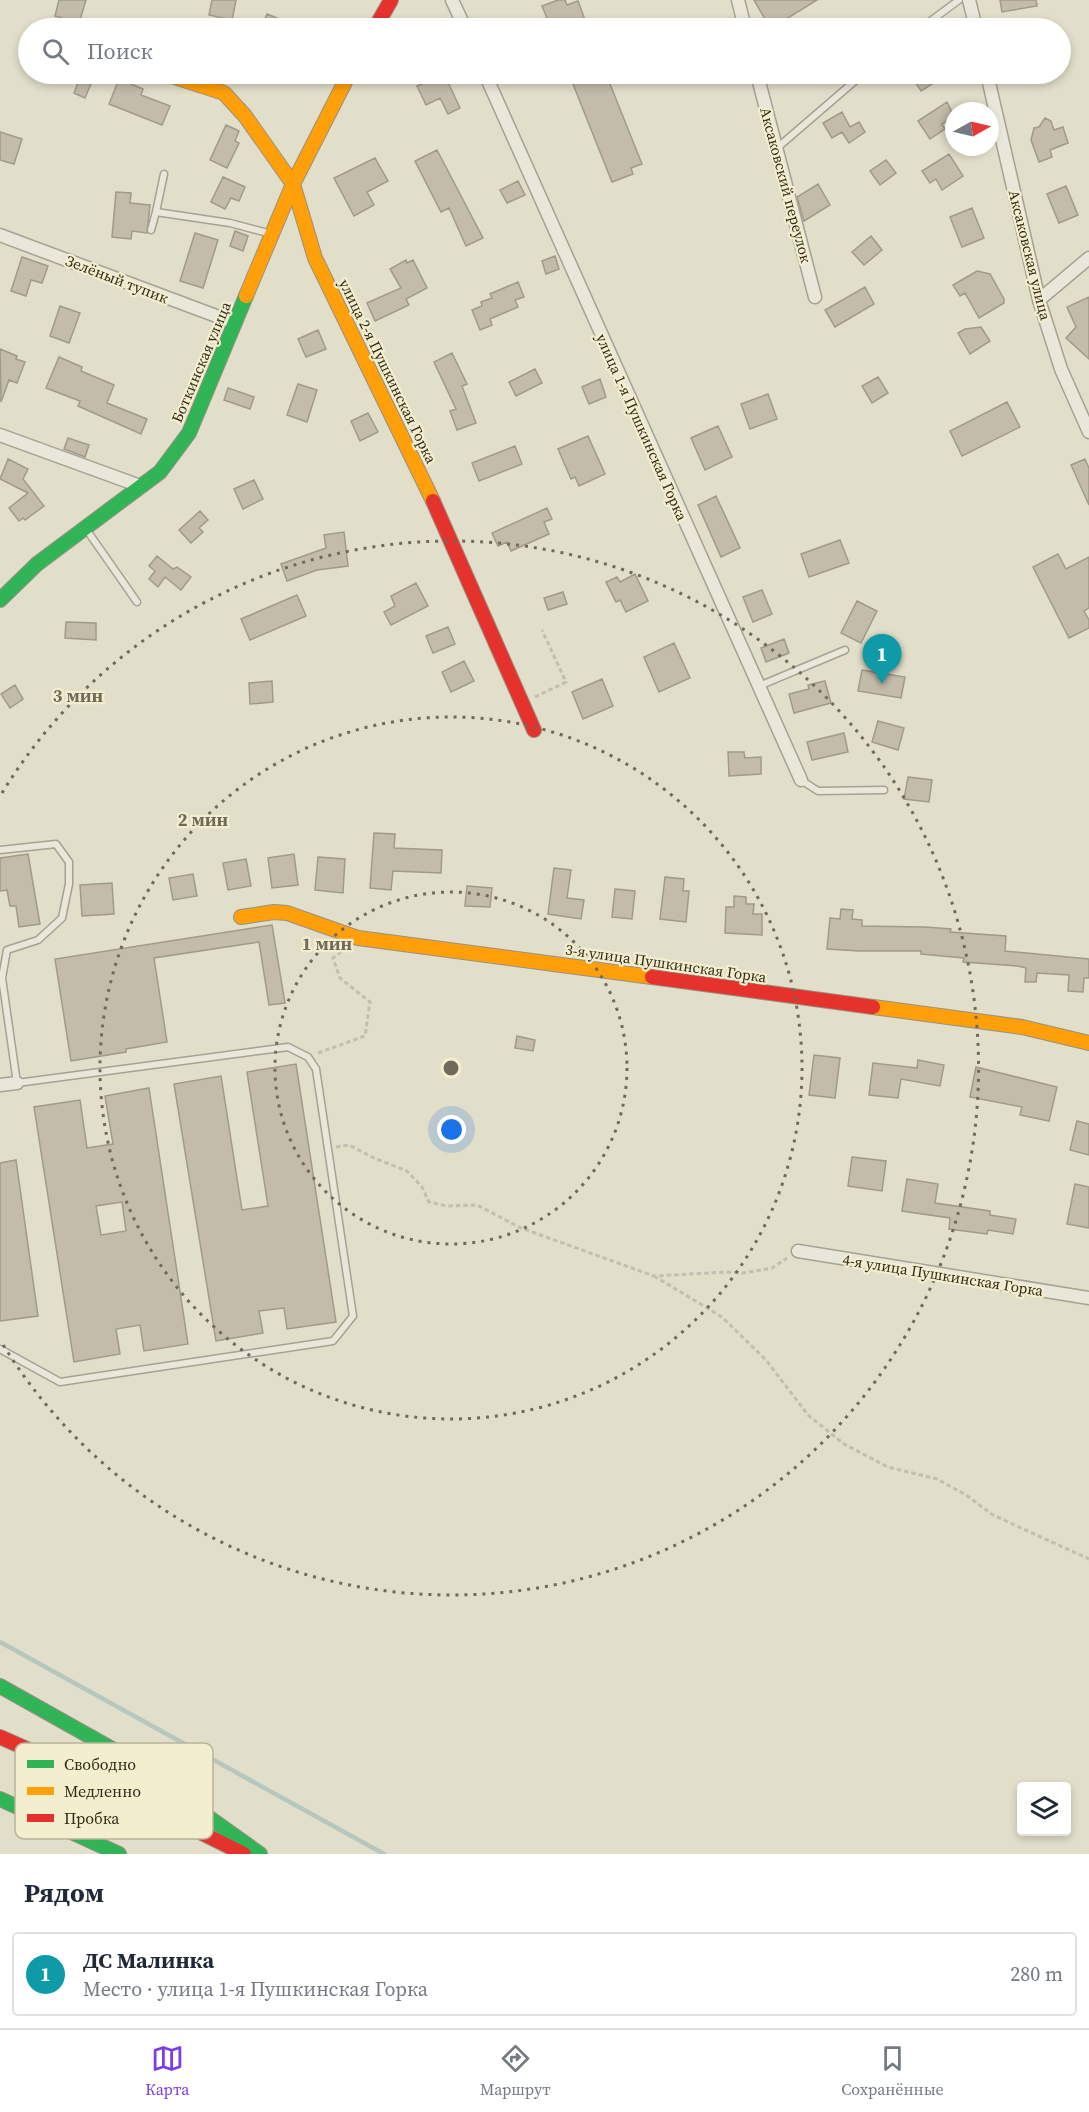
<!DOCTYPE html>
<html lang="ru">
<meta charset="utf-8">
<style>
:root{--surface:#fff;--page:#f6f6f7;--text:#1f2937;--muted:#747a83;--line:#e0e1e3;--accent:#7c3aed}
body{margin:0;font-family:"Source Serif 4",serif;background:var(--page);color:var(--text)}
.controls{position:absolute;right:18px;bottom:18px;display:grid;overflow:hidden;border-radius:6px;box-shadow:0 3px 9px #0003}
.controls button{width:54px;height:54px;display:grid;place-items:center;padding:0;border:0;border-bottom:2px solid var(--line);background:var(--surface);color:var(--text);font:30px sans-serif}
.compass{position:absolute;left:945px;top:102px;width:54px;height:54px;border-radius:50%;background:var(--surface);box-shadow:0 3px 9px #0003;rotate:82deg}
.you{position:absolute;left:452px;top:1130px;width:21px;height:21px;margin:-15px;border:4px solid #fff;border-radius:50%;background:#1a73e8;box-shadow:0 0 0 9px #1a73e833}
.badge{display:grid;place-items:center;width:39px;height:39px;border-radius:50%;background:var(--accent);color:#fff;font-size:20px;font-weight:700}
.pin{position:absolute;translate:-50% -50px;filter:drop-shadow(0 2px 3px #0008)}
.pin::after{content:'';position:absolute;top:32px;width:21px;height:18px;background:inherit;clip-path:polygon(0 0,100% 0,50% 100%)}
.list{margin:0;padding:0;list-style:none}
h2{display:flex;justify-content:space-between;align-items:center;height:78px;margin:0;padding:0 24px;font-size:26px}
h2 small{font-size:20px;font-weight:400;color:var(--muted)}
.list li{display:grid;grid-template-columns:39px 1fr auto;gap:18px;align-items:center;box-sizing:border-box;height:84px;margin:0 12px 12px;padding:0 12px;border:2px solid var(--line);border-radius:6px}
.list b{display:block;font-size:22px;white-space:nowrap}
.list p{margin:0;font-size:20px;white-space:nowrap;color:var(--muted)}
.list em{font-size:20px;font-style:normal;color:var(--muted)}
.icon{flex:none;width:33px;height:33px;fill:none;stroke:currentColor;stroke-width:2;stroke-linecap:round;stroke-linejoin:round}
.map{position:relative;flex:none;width:1089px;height:1854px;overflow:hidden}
.search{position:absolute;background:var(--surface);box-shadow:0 3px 9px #0003;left:18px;right:18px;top:18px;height:66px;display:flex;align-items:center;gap:15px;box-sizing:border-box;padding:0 21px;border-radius:33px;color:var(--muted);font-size:22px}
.sheet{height:174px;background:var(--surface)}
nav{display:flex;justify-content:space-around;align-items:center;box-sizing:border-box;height:84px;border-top:2px solid var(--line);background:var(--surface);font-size:16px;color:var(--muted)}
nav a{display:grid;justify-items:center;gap:3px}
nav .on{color:var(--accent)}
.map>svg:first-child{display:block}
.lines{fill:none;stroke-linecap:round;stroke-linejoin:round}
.stream{stroke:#b5c7be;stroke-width:4.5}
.building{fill:#c4bcaa;stroke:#a09a89;stroke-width:1.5;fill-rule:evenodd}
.lane-casing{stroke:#a5a293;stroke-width:9}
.street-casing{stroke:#a5a293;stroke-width:15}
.fast-casing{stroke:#959183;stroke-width:16}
.slow-casing{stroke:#959183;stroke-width:16}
.jam-casing{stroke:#959183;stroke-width:16}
.path{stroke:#c1bfb2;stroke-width:3;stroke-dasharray:4.5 3;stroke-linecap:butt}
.lane{stroke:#e9e7da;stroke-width:6}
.street{stroke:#e9e7da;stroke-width:12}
.fast{stroke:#30b455;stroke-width:14}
.slow{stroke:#ff9f0a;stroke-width:14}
.jam{stroke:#e5322d;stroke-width:14}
.ring{fill:none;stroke:#6f6a59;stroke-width:3;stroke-dasharray:3 6}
.labels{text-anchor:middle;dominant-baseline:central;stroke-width:4.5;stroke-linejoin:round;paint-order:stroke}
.street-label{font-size:15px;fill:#322b1c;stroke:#f3efce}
.key{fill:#f3efce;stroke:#b9b499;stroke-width:1.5}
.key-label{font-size:16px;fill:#322b1c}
.centre{fill:#6f6a59;stroke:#f3efce;stroke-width:3}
.ring-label{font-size:18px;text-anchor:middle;font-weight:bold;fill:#6f6a59;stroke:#f3efce;stroke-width:4.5;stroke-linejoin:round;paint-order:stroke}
</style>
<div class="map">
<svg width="1089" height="1854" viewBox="0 0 1089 1854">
<rect width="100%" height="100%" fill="#e1dec9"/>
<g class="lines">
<path class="stream" d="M0 1642 384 1854"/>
</g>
<path class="building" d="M59 0H86L79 23 55 16Z
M212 0H236L232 20 209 15Z
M558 0H565L567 5 578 1 588 28H551L542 6Z
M754 0H817L786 19 789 24 782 28H770Z
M1000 0H1036L1037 6 1002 12Z
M267 14 301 28H261Z
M429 74H444L460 108 448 114 440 98 426 105 417 86 432 80Z
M569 74H606L642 164 631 168 633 174 612 182Z
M910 74H948L921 91Z
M81 75 93 79 85 98 74 93Z
M119 79 143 89 141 95 170 106 162 125 109 104Z
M947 102 954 117 942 124 945 129 930 139 918 121Z
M842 112 850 127 859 122 865 132 849 143 842 132 832 138 823 123Z
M1045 118 1051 121 1054 130 1063 127 1068 143 1050 150 1052 157 1039 162 1031 140 1034 128 1039 127Z
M226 125 239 131 235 141 239 143 227 168 210 160Z
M0 132 22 139 14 164 0 160Z
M437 150 483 238 466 246 449 208 441 212 415 161Z
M949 154 963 176 942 190 936 179 930 183 922 171Z
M375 158 388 181 367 192 374 205 354 216 334 178Z
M886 160 896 173 880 185 870 171Z
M223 177 245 187 239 201 231 198 225 209 211 202Z
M518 181 525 195 507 203 500 190Z
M818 184 830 205 804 221 797 197Z
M1066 186 1078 215 1059 223 1047 194Z
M116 192 131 193 130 203 150 205 147 233 132 231 131 239 112 237Z
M972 208 984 238 962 247 950 217Z
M235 231 248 236 243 251 230 246Z
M195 233 218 240 203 288 180 281Z
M871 236 882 250 864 265 852 252Z
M555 256 559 269 546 274 542 261Z
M22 257 48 266 42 283 31 280 26 296 11 291Z
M406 260 407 263 413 260 427 288 406 299 409 305 375 321 367 303 401 288 390 269Z
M977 271 990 274 1004 299V303L979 318 965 293 960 296 953 285Z
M518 282 524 297 515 300 518 307 490 319 492 325 480 330 472 310 482 306 481 302 492 298 490 294Z
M865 287 874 304 835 327 825 310Z
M1089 297V359L1066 338 1076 327 1067 307Z
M60 306 80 313 69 343 50 336Z
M981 327 990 341 970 354 958 333 965 329Z
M318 330 326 349 306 357 298 339Z
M0 349 17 356 16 359 25 362 17 383 9 380 1 402Z
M452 353 467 384 462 386 476 423 457 430 450 411 456 409 434 362Z
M59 357 82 367 81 371 114 385 107 403 147 419 141 434 78 406 80 401 46 388Z
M535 369 542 383 516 396 509 382Z
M878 377 888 393 872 403 862 386Z
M600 379 606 397 589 404 582 387Z
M298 384 317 390 307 422 287 415Z
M228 388 254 397 250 409 224 400Z
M768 394 777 419 750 429 741 404Z
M1007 402 1020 427 962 456 950 431Z
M368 413 378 432 360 441 351 421Z
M718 426 732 457 705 470 691 438Z
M588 436 605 474 579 486 575 477 571 479 558 449Z
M68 438 89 445 85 457 64 449Z
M515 446 522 464 479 481 472 463Z
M8 459 28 469 23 479 44 506 25 520 23 518 19 521 9 508 28 493 0 479Z
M1085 459 1089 468V505L1071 465Z
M254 480 263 499 243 509 234 489Z
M716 496 740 548 721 557 698 505Z
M547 508 552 519 544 522 549 534 511 551 507 542 498 546 492 533Z
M200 511 208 520 199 528 203 532 191 543 179 530Z
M344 532 348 566 317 570 287 581 281 564 326 548 324 535Z
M840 540 849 563 809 577 801 554Z
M1058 554 1066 569 1089 557V608L1084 611 1089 620V628L1069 638 1033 567Z
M157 556 173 569 177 567 191 577 181 590 165 577 158 587 149 579 155 571 149 566Z
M635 574 648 601 626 612 620 600 616 602 606 582 617 577 620 582Z
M416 583 428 606 391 625 384 612 395 606 391 596Z
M762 590 772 614 753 622 743 597Z
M563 592 567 604 548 610 544 598Z
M297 595 306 616 250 640 241 619Z
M857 601 877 611 861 643 841 633Z
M66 622 96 623V640L65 638Z
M448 627 455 644 433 653 426 636Z
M784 639 789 653 766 662 761 648Z
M674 643 690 678 659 692 644 657Z
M464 661 474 681 451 692 442 672Z
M862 670 905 677 901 698 858 691Z
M602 679 613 706 583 719 572 692Z
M272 681 273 702 250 704 249 683Z
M825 681 831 703 794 713 789 694 809 689 808 685Z
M15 685 23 699 10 708 1 694Z
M878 721 904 728 898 750 872 742Z
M844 733 848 752 812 760 807 742Z
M728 752H744L745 758 761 757V774L729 776Z
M908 777 932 780 929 802 904 799Z
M374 833 395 834 394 848 442 850 441 873 393 871 391 890 370 888Z
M28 854 40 924 19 927 16 906H10L7 890 0 891V858Z
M294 854 298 885 272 888 268 858Z
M318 857 345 859 343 893 315 890Z
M246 859 251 886 228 890 223 863Z
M554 868 571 870 567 898 584 900 581 919 548 914Z
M193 874 197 896 173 900 169 878Z
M665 877 684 879 683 891H689L686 922 660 919Z
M112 883 114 914 82 916 80 885Z
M467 886 492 888 490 907 465 906Z
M615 889 635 891 632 919 612 917Z
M734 896 746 897V904H754L753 914H762V935L725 933 726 907H734Z
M841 909 853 910 852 919 862 920V926L925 927 951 929 950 932 1006 936 1005 951 1089 959V978H1084L1083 992 1068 991 1069 975 1037 973 1036 982H1025L1026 968 1018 966 963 962 964 958 921 954V951H860L827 949 830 918 840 919Z
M272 925 285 1003 269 1005 259 942 154 958 167 1042 126 1049V1052L71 1061 55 959Z
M517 1036 535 1040 533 1051 515 1048Z
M814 1055 840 1058 835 1098 809 1095Z
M918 1060 944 1065 940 1086 901 1079 898 1098 869 1095 873 1063 917 1068Z
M296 1064 336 1322 287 1329 284 1308 259 1311 263 1333 216 1341 174 1084 221 1076 242 1210 268 1206 247 1072Z
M976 1067 1057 1087 1049 1121 1020 1115 1022 1107 970 1097Z
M149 1088 188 1344 144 1351 140 1325 116 1329 120 1354 74 1362 34 1107 80 1100 87 1148 113 1144 105 1096ZM122 1202 126 1231 101 1235 96 1206Z
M1077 1121 1089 1124V1155L1070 1150Z
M852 1157 886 1161 882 1191 848 1186Z
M16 1160 38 1316 0 1321V1163Z
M907 1179 938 1184 935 1203 990 1211V1215L1016 1219 1013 1234 988 1230 987 1234 949 1229 950 1218 902 1211Z
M1075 1184 1089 1187V1228L1067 1224Z"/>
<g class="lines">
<g class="lane-casing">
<path id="lane" d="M921 28 959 0
M777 148 863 74
M164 174 156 212 230 223 272 234
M151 230 156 212
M86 529 137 602
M759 686 845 650
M801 780 818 791 884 790
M0 850 56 844 69 862V884L62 918 38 940 7 950 2 978 17 1083 288 1047 308 1057 316 1069 353 1316 333 1341 60 1382 0 1349"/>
</g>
<g class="street-casing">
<path id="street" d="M452 0 465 28
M738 0 745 28
M969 0 976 28
M485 74 801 780
M757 74 815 297
M987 74 1039 300 1061 369 1089 432
M0 235 235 323
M1039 300 1089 258
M0 435 140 486
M0 1085 17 1083
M798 1251 1089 1298"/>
</g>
<g class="fast-casing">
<path id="fast" d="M0 600 37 564 160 472 189 433 246 296
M0 1686 114 1750 260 1854
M0 1799 119 1854"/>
</g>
<g class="slow-casing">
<path id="slow" d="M165 74 224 93 245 116 293 184 315 258 433 501
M246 296 293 184 349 74
M241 917 274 912 287 913 358 938 652 977
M873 1007 1022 1027 1089 1043"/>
</g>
<g class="jam-casing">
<path id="jam" d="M375 28 391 0
M433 501 534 730
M652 977 873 1007
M0 1737 79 1772 244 1854"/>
</g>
<path class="path" d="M535 697 566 682 542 630
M318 1053 365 1036 370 1002 340 978 333 958 345 949
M336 1147 349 1145 374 1158 407 1171 422 1187 429 1202 447 1206 477 1205 521 1228 654 1276 727 1272 743 1273 772 1268 787 1258
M654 1276 722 1317 766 1360 808 1415 844 1444 888 1467 937 1479 966 1495 993 1515 1089 1559"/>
<use href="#lane" class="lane"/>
<use href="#street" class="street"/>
<use href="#fast" class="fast"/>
<use href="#slow" class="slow"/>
<use href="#jam" class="jam"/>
</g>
<g class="ring">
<circle cx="451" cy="1068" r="176"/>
<circle cx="451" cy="1068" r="351"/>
<path d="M2 793A527 527 0 1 1 2 1343"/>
</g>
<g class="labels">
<g class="street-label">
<text transform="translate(786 185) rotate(75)">Аксаковский переулок</text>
<text transform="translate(1030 255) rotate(76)">Аксаковская улица</text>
<text transform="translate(117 279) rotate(21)">Зелёный тупик</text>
<text transform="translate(201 362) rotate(-67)">Боткинская улица</text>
<text transform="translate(388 371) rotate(64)">улица 2-я Пушкинская Горка</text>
<text transform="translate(642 427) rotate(66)">улица 1-я Пушкинская Горка</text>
<text transform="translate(666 963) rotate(8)">3-я улица Пушкинская Горка</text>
<text transform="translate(943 1275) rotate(9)">4-я улица Пушкинская Горка</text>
</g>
</g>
<rect x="15" y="1743" width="198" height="96" rx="9" class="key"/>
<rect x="27" y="1760" width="27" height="8" fill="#30b455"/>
<rect x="27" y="1787" width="27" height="8" fill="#ff9f0a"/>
<rect x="27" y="1814" width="27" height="8" fill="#e5322d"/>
<g class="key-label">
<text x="64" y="1770">Свободно</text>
<text x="64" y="1797">Медленно</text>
<text x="64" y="1824">Пробка</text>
</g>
<circle cx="451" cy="1068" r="9" class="centre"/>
<g class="ring-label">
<text x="78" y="702">3 мин</text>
<text x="203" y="826">2 мин</text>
<text x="327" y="950">1 мин</text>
</g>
</svg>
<div class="controls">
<button><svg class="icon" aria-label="layers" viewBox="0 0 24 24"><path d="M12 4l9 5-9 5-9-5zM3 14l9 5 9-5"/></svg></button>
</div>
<svg class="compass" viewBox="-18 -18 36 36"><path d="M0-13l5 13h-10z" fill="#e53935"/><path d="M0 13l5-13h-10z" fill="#747a83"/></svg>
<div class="you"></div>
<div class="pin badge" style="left:882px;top:684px;background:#0f9aa8">1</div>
<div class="search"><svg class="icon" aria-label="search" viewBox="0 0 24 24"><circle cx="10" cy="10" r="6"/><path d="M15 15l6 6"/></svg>Поиск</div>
</div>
<section class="sheet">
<h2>Рядом<small></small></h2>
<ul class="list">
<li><span class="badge" style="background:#0f9aa8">1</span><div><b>ДС Малинка</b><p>Место · улица 1-я Пушкинская Горка</p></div><em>280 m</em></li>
</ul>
</section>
<nav>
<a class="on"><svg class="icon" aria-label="map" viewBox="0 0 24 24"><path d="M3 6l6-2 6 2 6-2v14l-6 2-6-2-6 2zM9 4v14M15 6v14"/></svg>Карта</a>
<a><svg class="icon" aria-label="directions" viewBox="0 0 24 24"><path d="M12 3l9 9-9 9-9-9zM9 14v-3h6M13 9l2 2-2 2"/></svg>Маршрут</a>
<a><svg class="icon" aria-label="saved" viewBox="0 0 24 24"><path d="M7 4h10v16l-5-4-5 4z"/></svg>Сохранённые</a>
</nav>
